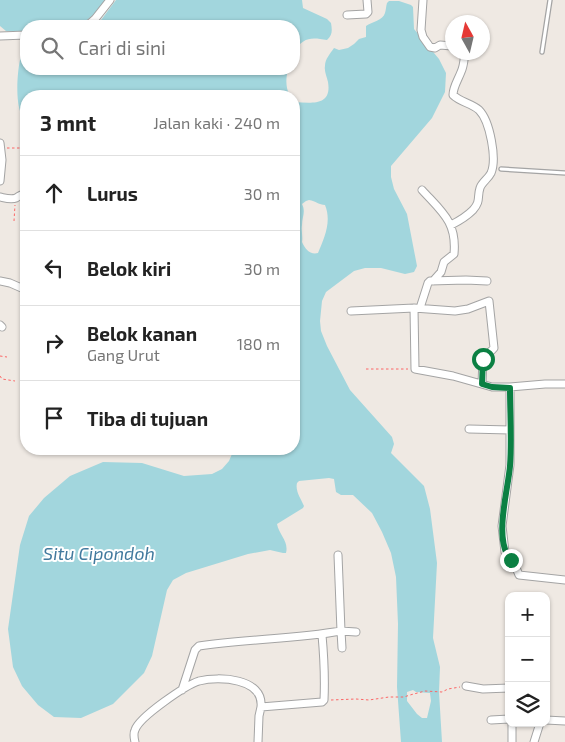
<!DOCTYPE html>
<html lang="id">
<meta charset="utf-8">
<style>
:root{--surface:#fff;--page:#f6f6f6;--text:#222;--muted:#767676;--line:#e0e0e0}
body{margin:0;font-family:"Exo 2",sans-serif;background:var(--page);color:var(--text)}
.controls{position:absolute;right:15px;bottom:15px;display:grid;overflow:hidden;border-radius:10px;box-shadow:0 1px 4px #0004}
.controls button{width:45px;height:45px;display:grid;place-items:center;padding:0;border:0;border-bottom:1px solid var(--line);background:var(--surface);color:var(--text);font:25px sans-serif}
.compass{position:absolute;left:445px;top:15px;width:45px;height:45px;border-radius:50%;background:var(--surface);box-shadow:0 1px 4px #0004;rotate:352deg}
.stop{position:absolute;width:15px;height:15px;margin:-11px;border:4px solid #0b8043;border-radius:50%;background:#fff}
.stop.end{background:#0b8043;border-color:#fff;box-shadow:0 1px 5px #0008}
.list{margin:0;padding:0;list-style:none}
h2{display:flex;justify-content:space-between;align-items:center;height:65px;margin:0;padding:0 20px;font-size:21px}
h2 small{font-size:16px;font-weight:400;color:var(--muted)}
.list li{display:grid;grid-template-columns:32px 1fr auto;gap:15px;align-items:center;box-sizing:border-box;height:75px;padding:0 20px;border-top:1px solid var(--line)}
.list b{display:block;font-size:19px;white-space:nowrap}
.list p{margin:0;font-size:16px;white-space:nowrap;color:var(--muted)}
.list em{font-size:16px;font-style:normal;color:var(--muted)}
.icon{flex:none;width:28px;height:28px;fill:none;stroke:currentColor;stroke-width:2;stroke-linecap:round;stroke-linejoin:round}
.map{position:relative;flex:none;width:565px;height:742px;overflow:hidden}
.search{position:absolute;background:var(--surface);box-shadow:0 1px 4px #0004;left:20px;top:20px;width:280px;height:55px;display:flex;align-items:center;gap:12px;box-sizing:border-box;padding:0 18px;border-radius:20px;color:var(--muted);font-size:19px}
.panel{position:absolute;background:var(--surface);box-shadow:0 1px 4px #0004;left:20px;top:90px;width:280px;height:365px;border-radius:20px}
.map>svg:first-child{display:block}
.water{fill:#a2d6dd;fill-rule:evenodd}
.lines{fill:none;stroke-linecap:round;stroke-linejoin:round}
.service-casing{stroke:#a4a4a4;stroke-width:5.5}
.minor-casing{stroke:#a4a4a4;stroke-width:9}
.path{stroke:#fc6767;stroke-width:1;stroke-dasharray:2.5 2.5;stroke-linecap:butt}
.service{stroke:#fff;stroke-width:3}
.minor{stroke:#fff;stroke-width:7}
.route{stroke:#0b8043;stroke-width:6}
.labels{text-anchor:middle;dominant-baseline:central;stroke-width:4;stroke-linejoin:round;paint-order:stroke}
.water-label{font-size:18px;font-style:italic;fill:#427a9e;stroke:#fff}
</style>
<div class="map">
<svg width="565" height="742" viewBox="0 0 565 742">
<rect width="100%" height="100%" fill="#efe9e3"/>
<path class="water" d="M0 0H107L99 10 80 26H26V32L6 31 0 26Z
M116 0H302L303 8 327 19 331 23C332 29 333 35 327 40 311 37 303 37 294 52V26H95L98 24Z
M389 1H399L411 5 413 7 414 29 439 59 446 73 445 92 432 118 391 166V177L394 189 407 214 417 266 414 272 405 274 381 268H365L354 271 326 292 322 301 320 321 321 331 327 346 350 390 392 437 394 444 391 453 424 486 430 509 437 563 433 638 440 667 439 692 442 742H401L397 687 398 624 396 577 391 553 382 532 372 513 353 495H341L336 492 334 479 329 478 299 481 297 483C295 491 301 499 304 506L303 508 277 524C279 535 289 541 286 553H283L270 550 248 554 186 573 173 580 167 590 152 656 144 673 113 704 81 718 54 717 38 705 22 686 13 667 8 629 20 545 29 516 44 498 70 476 103 462 142 463 184 476 212 474 222 469 229 461 234 449H294V101L295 102C312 103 332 106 328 82 327 77 324 71 325 66 325 59 330 54 334 48L339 50 348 48 354 44 359 39 366 37V26C372 22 383 20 385 13 386 10 386 6 387 3ZM309 200C316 201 319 205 325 205 332 222 324 238 318 253 310 255 305 249 302 242 303 236 301 231 302 225 302 217 306 212 302 204L306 201ZM413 690 416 692 430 693 431 701 427 718H422L417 714 407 701V692Z
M26 41V69H288C286 78 285 87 290 96H26V121C14 112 17 74 20 60 22 54 24 47 26 41Z"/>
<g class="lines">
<g class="service-casing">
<path id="service" d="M542 52 550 0
M501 169 565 173"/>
</g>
<g class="minor-casing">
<path id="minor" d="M423 0 421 30 423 37 430 47 435 48 440 45 452 46
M347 15 366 14 368 12 367 0
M87 26 95 19 110 0
M0 36 26 35
M0 143 2 160 0 181
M422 190C442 212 457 222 454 254L444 262 441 272 433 281
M0 197C5 198 11 200 16 198 20 196 20 194 26 194
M451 225C459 221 467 216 473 210 481 201 477 197 480 188 482 182 488 179 491 173 497 159 490 121 479 110 471 103 460 102 453 95 453 87 458 80 461 72 464 66 464 59 465 52
M0 281 10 283 26 290
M414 308 455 311 468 309 489 301 494 348C490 353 486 354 483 359L482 384
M420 308 428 283 430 281 466 280 487 281
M351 311 414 308 415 369 453 376 492 387H510L545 384H565
M0 325 2 327
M510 387V465L502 526 505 552 514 563 519 575 565 580
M469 429 510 430
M342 648 341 631 356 632
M466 686 483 689 509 688
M182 690 195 650 199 646C246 639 294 639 341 631L338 555
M491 720 509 719
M546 720 565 721
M512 723V742
M135 742C134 738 133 734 135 730 139 717 186 685 199 681 219 676 264 678 261 707L322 702 324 700C325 678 324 657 322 635
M258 742 259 716 261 707
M534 742 540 723"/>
</g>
<path class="path" d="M7 148H26
M14 221 15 205
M0 356 7 357
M366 369H408
M0 376 2 379 15 381
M331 700 356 699 369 700 389 697H404L410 695 425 691 442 692 448 689 460 687"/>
<use href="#service" class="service"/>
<use href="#minor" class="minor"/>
</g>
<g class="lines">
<path class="route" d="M483 359 482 384 492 387 510 388C510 413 512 440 510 466 508 491 493 540 511 560"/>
</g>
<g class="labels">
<g class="water-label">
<text x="99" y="553">Situ Cipondoh</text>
</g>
</g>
</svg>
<div class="controls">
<button>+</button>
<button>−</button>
<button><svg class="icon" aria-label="layers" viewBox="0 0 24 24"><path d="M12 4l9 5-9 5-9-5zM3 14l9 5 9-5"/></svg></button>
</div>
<svg class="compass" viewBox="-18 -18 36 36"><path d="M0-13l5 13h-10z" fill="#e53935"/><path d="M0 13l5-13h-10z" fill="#767676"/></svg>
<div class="stop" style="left:483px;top:359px"></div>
<div class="stop end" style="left:511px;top:560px"></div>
<div class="search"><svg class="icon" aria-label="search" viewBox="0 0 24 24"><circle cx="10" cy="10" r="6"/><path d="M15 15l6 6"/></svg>Cari di sini</div>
<section class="panel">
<h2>3 mnt<small>Jalan kaki · 240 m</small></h2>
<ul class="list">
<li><svg class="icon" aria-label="ahead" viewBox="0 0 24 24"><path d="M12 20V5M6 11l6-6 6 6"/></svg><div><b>Lurus</b></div><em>30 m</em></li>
<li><svg class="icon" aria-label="left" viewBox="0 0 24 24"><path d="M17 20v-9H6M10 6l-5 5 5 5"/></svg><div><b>Belok kiri</b></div><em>30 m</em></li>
<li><svg class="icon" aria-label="right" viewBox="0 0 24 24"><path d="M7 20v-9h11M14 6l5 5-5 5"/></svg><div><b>Belok kanan</b><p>Gang Urut</p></div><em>180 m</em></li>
<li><svg class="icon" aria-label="arrive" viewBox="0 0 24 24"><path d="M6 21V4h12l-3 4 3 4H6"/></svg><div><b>Tiba di tujuan</b></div></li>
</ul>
</section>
</div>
